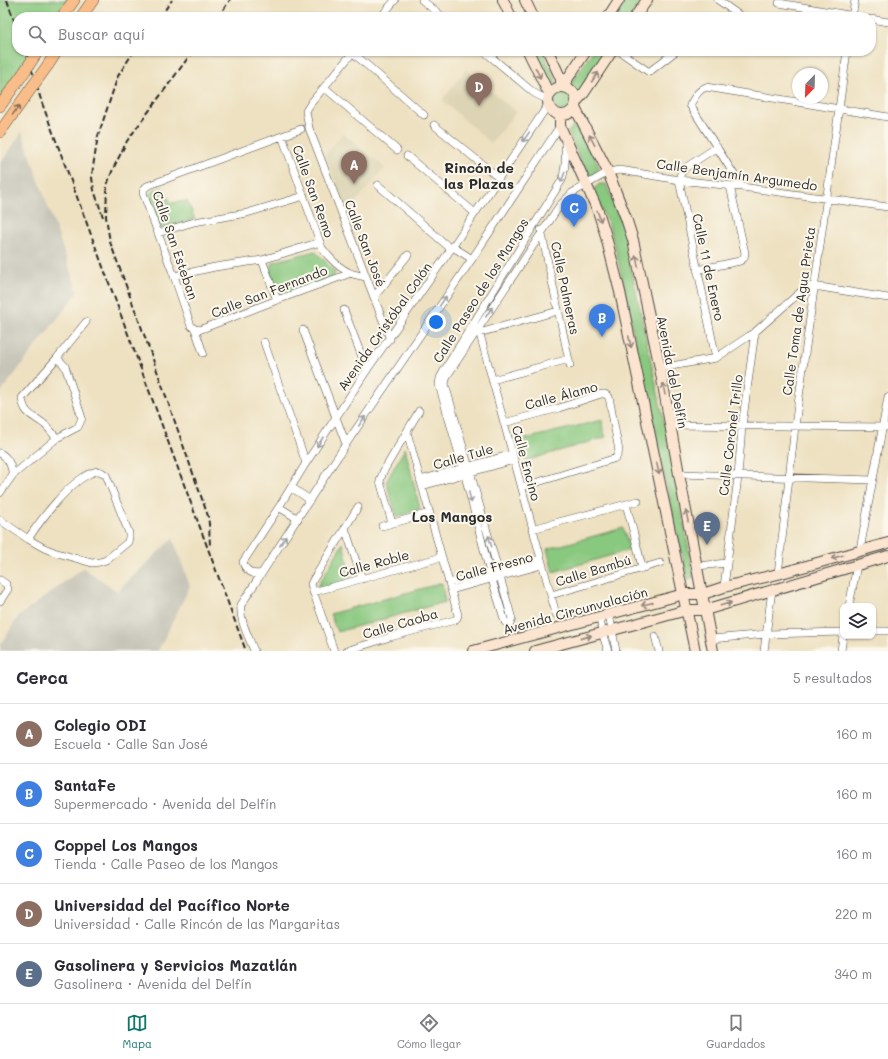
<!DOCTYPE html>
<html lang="es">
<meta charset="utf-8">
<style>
:root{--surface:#fff;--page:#f7f7f7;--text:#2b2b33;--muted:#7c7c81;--line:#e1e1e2;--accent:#0f766e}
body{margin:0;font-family:Mali,sans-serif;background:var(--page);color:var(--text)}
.controls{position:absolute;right:12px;bottom:12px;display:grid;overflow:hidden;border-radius:8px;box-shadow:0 1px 3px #0004}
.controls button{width:36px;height:36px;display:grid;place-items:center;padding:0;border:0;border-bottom:1px solid var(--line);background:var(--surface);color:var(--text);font:20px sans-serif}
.compass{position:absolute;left:792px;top:68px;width:36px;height:36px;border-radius:50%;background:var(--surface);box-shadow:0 1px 3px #0004;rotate:203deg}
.you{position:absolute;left:436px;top:322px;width:14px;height:14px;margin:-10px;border:3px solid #fff;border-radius:50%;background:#1a73e8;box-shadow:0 0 0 6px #1a73e833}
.badge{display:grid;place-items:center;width:26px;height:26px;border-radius:50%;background:var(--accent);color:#fff;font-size:13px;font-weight:700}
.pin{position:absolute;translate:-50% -33px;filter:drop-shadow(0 1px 2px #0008)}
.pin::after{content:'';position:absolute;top:21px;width:14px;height:12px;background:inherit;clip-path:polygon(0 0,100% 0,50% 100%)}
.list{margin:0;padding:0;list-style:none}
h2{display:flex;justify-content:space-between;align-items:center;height:52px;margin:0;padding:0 16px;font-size:17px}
h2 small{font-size:13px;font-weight:400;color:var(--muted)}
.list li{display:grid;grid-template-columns:26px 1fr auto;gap:12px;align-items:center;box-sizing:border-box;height:60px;padding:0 16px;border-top:1px solid var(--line)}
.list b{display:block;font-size:15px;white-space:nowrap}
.list p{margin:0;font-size:13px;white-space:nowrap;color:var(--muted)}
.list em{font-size:13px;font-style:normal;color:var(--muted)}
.icon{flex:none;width:22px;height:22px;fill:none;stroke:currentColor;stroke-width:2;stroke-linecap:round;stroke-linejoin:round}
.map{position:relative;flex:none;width:888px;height:651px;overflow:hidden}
.search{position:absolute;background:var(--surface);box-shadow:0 1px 3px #0004;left:12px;right:12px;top:12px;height:44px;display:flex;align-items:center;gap:10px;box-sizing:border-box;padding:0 14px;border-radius:16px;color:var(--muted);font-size:15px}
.sheet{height:352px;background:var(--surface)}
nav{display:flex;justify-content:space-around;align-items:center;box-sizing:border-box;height:56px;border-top:1px solid var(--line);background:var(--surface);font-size:11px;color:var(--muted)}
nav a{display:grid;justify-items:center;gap:2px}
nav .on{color:var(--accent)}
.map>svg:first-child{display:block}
.built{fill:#dcd4b4}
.industrial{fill:#c6c5b8}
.green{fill:#89c87f;stroke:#5a7a55}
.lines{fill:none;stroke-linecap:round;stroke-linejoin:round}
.street-casing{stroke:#484642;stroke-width:8}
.secondary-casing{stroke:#484642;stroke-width:12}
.primary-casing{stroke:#484642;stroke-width:12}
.street{stroke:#fff;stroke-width:7}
.secondary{stroke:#fce5d0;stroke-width:10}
.primary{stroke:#f8bd89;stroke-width:11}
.rail{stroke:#2b2b2b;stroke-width:2;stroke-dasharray:6 3;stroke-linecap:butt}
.primary-bridge-casing{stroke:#484642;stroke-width:12;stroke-linecap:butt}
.primary-bridge{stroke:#f8bd89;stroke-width:11}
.oneway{stroke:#94887e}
.oneway2{stroke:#876d55}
.oneway3{stroke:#a0a0a0}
.labels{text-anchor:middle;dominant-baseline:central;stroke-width:4;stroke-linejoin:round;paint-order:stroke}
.street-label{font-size:13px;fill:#2b2b2b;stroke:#fbf7ec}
.neighbourhood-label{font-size:14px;font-weight:bold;fill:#2b2b2b;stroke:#fbf7ec}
</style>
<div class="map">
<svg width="888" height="651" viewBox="0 0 888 651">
<rect width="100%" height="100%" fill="#fbf7ec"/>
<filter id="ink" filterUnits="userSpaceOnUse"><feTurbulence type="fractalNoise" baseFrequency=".025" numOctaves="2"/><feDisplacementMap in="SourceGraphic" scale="8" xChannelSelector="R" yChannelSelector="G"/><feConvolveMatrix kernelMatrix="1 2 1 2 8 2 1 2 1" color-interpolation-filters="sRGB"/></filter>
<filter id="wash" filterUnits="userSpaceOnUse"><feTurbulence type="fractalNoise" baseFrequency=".012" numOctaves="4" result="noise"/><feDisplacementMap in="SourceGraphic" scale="16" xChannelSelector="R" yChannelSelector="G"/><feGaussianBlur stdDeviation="0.9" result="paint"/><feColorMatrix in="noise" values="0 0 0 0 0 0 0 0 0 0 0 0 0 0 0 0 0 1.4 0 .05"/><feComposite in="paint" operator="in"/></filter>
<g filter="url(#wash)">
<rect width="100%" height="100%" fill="#eee1c1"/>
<path class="built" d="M466 69 516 112 491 143 442 100Z
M343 133 385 168 355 203 345 209 343 199 325 155Z"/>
<path class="industrial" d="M22 132 78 292 0 393V164Z
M173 538 190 586 158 651H0V646L18 617 83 568 117 591Z"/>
<path class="green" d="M0 0H70L58 17H17V51H34L0 99Z
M627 0H642L630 17H615Z
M532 51H542L556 80 555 86H551Z
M593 51H607L579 93H577L572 90 570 85Z
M551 100a11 11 0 1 1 22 0a11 11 0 1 1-22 0Z
M575 122H577L599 167C597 172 594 176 588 177L568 132 573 126Z
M599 184H606L622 224 627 245 630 264 670 449 694 578 692 577 688 580 669 497 629 313 617 255 609 225 596 199 594 191 596 187Z
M163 188 171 203 187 201 195 219 161 228 157 225 147 198 155 189Z
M315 251 335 272 334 277 286 297 277 290 270 271 272 264 276 261Z
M602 420 603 430 606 437 525 461 517 441Z
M405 448 420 509 397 517 386 482Z
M623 528 630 550 553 572 547 549Z
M343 543 352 579 315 591Z
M442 583 445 602 337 632 330 614Z"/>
</g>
<g filter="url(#ink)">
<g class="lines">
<g class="street-casing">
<path id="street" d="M422 0 443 17
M718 0 739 15
M779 3 860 17
M381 17 395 0
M852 17 855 0
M871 19 888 22
M354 51 311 103 306 111 309 128 390 339
M484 51 534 93 548 100
M619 51 649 72 676 51
M352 52 424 115
M324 87 397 150
M434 125 499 178
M282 136 322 248C329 258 341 270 353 274 357 275 361 276 366 277
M565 143C566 156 566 167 562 180L445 369 440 378 439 385 463 468 490 573 505 622 507 623 510 624 512 619 445 384 447 376 560 205 572 193 608 172 620 170 679 180 742 187 888 207
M407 156 475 213
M378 185 451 249
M742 187 690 105C695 97 698 90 706 87L888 117
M541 230 570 365
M158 233 194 222 247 213 304 196
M453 247 472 259
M262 260 277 300
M697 270 740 261 744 258 745 253 730 186
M174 276 215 267 262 260 320 242
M374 297 408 255
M344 310 367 370
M478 327 556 614
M195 329 199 330 277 300 351 273
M303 330 346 444
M479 333 558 311
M264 342 306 463
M203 353 195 329 191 326 174 276 143 193 144 189 147 186 301 129
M716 358 679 180 681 173 685 168 717 147
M660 368 716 358 755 332 806 287 814 286 888 298
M492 380 569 359
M504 423 559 408 601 394H605L609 397 619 451 616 458 522 487
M671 425 888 427
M57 438C52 433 48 427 44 424 33 415 24 415 22 398L57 358 86 322
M0 453C9 458 11 466 13 475
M679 474 873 480
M420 480 512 454
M422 486 514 460
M291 487 310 500
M0 493 13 475 57 438 78 427 82 418 65 366 57 358
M626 504 634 534 642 567
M279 507 298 519
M0 520 28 539 44 548 54 552 92 563 100 562 106 560 128 542 129 537V533L106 475C103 473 101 471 98 471 95 471 92 473 89 474 67 485 42 518 28 539
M392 523 380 481 383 472 419 411
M382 526 430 513
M345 528 362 579
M532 529 638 501
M860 550 888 397
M697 566 727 563
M261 573C253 576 245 570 243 562L279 507 306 463 367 370 451 249 548 105
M778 574 795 426 847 51
M0 580 6 584 8 589 0 601
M449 583 541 559
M724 587 738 477 742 426 755 332
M451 590 542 565
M313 592 442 557
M551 595 660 563
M849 606 857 565
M609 614 616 651
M600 617 602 632 608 651
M873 631H888
M655 636 659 651
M711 639 767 634 843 632
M254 651C249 637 239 620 241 605L346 444 472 259 560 126
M334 651 312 588 311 584 313 580 358 507
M346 651 390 637 455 620 457 618 458 615 407 432
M764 651 772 590
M841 651 843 636"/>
</g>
<g class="secondary-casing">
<path id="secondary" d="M503 0 511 17
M525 0 533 17
M608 17 619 0
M635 17 647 0
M528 51 546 88 550 94
M548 51 561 79V87
M548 101a14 14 0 1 1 28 0a14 14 0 1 1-28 0Z
M565 87 568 78 586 51
M576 102 584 93 612 51
M575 108 601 158 608 172 626 218 633 240 660 368 679 474 713 651
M560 115V126L598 211 605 233 620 292 695 651
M473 651 684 594H703L724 587 778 574 888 543
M535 651 687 610H705L888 556"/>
</g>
<g class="primary-casing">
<path id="primary" d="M62 17 74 0
M81 17 93 0
M48 65 57 51
M0 106 25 71
M0 132 32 87"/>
</g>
<use href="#street" class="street"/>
<use href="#secondary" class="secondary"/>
<use href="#primary" class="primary"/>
<path class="rail" d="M7 0 17 29
M160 17 172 0
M218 17 230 0
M26 51 42 103 246 651
M193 51 127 141 113 169 107 185 106 217 110 242 149 348 208 516 209 524 210 546
M103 217 94 190 92 178 93 167 98 136 118 76 134 51"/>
<g class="primary-bridge-casing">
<path id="primary-bridge" d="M25 71 38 51
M32 87 48 65"/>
</g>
<use href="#primary-bridge" class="primary-bridge"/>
</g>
<defs><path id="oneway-shaft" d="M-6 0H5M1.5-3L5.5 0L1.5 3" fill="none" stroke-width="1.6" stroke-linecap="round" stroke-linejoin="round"/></defs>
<g class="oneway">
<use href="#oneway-shaft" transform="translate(538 73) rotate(64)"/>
<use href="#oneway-shaft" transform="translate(595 77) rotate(-56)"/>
<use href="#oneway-shaft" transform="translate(592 140) rotate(-118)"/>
<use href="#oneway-shaft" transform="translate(599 216) rotate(71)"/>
<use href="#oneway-shaft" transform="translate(637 261) rotate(-101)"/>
<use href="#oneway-shaft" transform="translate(630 342) rotate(78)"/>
<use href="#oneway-shaft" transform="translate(664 389) rotate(-100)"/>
<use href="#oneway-shaft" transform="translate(658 469) rotate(78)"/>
<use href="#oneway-shaft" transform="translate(687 516) rotate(-101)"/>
<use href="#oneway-shaft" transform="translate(837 557) rotate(164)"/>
<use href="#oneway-shaft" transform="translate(647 604) rotate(165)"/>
<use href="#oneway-shaft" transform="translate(726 604) rotate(-16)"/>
<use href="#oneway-shaft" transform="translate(586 637) rotate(-16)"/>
</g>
<use class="oneway2" href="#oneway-shaft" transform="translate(16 110) rotate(-54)"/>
<g class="oneway3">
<use href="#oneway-shaft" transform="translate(526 137) rotate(124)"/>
<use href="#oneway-shaft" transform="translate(563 177) rotate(111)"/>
<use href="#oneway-shaft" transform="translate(443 301) rotate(-56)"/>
<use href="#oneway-shaft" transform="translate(489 312) rotate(-57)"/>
<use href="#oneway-shaft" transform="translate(362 421) rotate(-56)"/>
<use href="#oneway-shaft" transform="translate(320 442) rotate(123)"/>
<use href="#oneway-shaft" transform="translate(470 497) rotate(76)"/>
<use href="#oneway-shaft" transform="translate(283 541) rotate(-56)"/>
<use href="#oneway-shaft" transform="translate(490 541) rotate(-106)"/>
</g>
</g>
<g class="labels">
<g class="street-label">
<text transform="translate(737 174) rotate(8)">Calle Benjamín Argumedo</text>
<text transform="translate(314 191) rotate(70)">Calle San Remo</text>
<text transform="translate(366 243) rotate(69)">Calle San José</text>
<text transform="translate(176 245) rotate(71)">Calle San Esteban</text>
<text transform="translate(709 267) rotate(78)">Calle 11 de Enero</text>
<text transform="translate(566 288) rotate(78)">Calle Palmeras</text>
<text transform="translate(480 290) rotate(-58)">Calle Paseo de los Mangos</text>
<text transform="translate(269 291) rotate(-21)">Calle San Fernando</text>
<text transform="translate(798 311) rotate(-82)">Calle Toma de Agua Prieta</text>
<text transform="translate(384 326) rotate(-55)">Avenida Cristóbal Colón</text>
<text transform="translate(673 372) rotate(79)">Avenida del Delfín</text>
<text transform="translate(561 395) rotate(-15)">Calle Álamo</text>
<text transform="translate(730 435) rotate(-83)">Calle Coronel Trillo</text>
<text transform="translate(463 456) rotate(-16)">Calle Tule</text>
<text transform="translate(527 463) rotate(75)">Calle Encino</text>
<text transform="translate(374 563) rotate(-15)">Calle Roble</text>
<text transform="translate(494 566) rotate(-15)">Calle Fresno</text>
<text transform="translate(593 570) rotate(-17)">Calle Bambú</text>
<text transform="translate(575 610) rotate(-15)">Avenida Circunvalación</text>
<text transform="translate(400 623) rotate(-16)">Calle Caoba</text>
</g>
<g class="neighbourhood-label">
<text x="479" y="167">Rincón de<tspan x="479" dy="16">las Plazas</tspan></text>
<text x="452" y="516">Los Mangos</text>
</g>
</g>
</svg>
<div class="controls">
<button><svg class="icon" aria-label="layers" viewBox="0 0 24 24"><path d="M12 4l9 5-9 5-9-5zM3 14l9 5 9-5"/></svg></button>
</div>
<svg class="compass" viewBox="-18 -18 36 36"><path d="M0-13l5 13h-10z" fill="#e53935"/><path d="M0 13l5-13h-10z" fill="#7c7c81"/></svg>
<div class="you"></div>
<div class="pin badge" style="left:354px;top:184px;background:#8d6e63">A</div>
<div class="pin badge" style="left:602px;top:337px;background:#3f7fe0">B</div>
<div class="pin badge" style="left:574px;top:227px;background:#3f7fe0">C</div>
<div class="pin badge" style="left:479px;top:106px;background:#8d6e63">D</div>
<div class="pin badge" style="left:707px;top:545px;background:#5c6f8a">E</div>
<div class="search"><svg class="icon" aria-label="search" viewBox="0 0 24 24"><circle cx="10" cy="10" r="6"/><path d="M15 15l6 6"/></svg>Buscar aquí</div>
</div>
<section class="sheet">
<h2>Cerca<small>5 resultados</small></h2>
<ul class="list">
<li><span class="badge" style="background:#8d6e63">A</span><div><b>Colegio ODI</b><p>Escuela · Calle San José</p></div><em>160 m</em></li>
<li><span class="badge" style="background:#3f7fe0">B</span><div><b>SantaFe</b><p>Supermercado · Avenida del Delfín</p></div><em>160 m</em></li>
<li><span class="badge" style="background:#3f7fe0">C</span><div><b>Coppel Los Mangos</b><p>Tienda · Calle Paseo de los Mangos</p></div><em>160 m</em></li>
<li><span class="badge" style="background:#8d6e63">D</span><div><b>Universidad del Pacífico Norte</b><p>Universidad · Calle Rincón de las Margaritas</p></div><em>220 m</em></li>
<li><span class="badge" style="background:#5c6f8a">E</span><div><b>Gasolinera y Servicios Mazatlán</b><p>Gasolinera · Avenida del Delfín</p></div><em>340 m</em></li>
</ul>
</section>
<nav>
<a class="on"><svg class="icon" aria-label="map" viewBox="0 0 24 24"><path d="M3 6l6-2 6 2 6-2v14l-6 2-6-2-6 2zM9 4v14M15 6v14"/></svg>Mapa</a>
<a><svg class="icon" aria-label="directions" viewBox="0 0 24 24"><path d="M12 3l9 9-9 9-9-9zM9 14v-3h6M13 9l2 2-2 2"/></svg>Cómo llegar</a>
<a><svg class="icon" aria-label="saved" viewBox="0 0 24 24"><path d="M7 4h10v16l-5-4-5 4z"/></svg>Guardados</a>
</nav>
